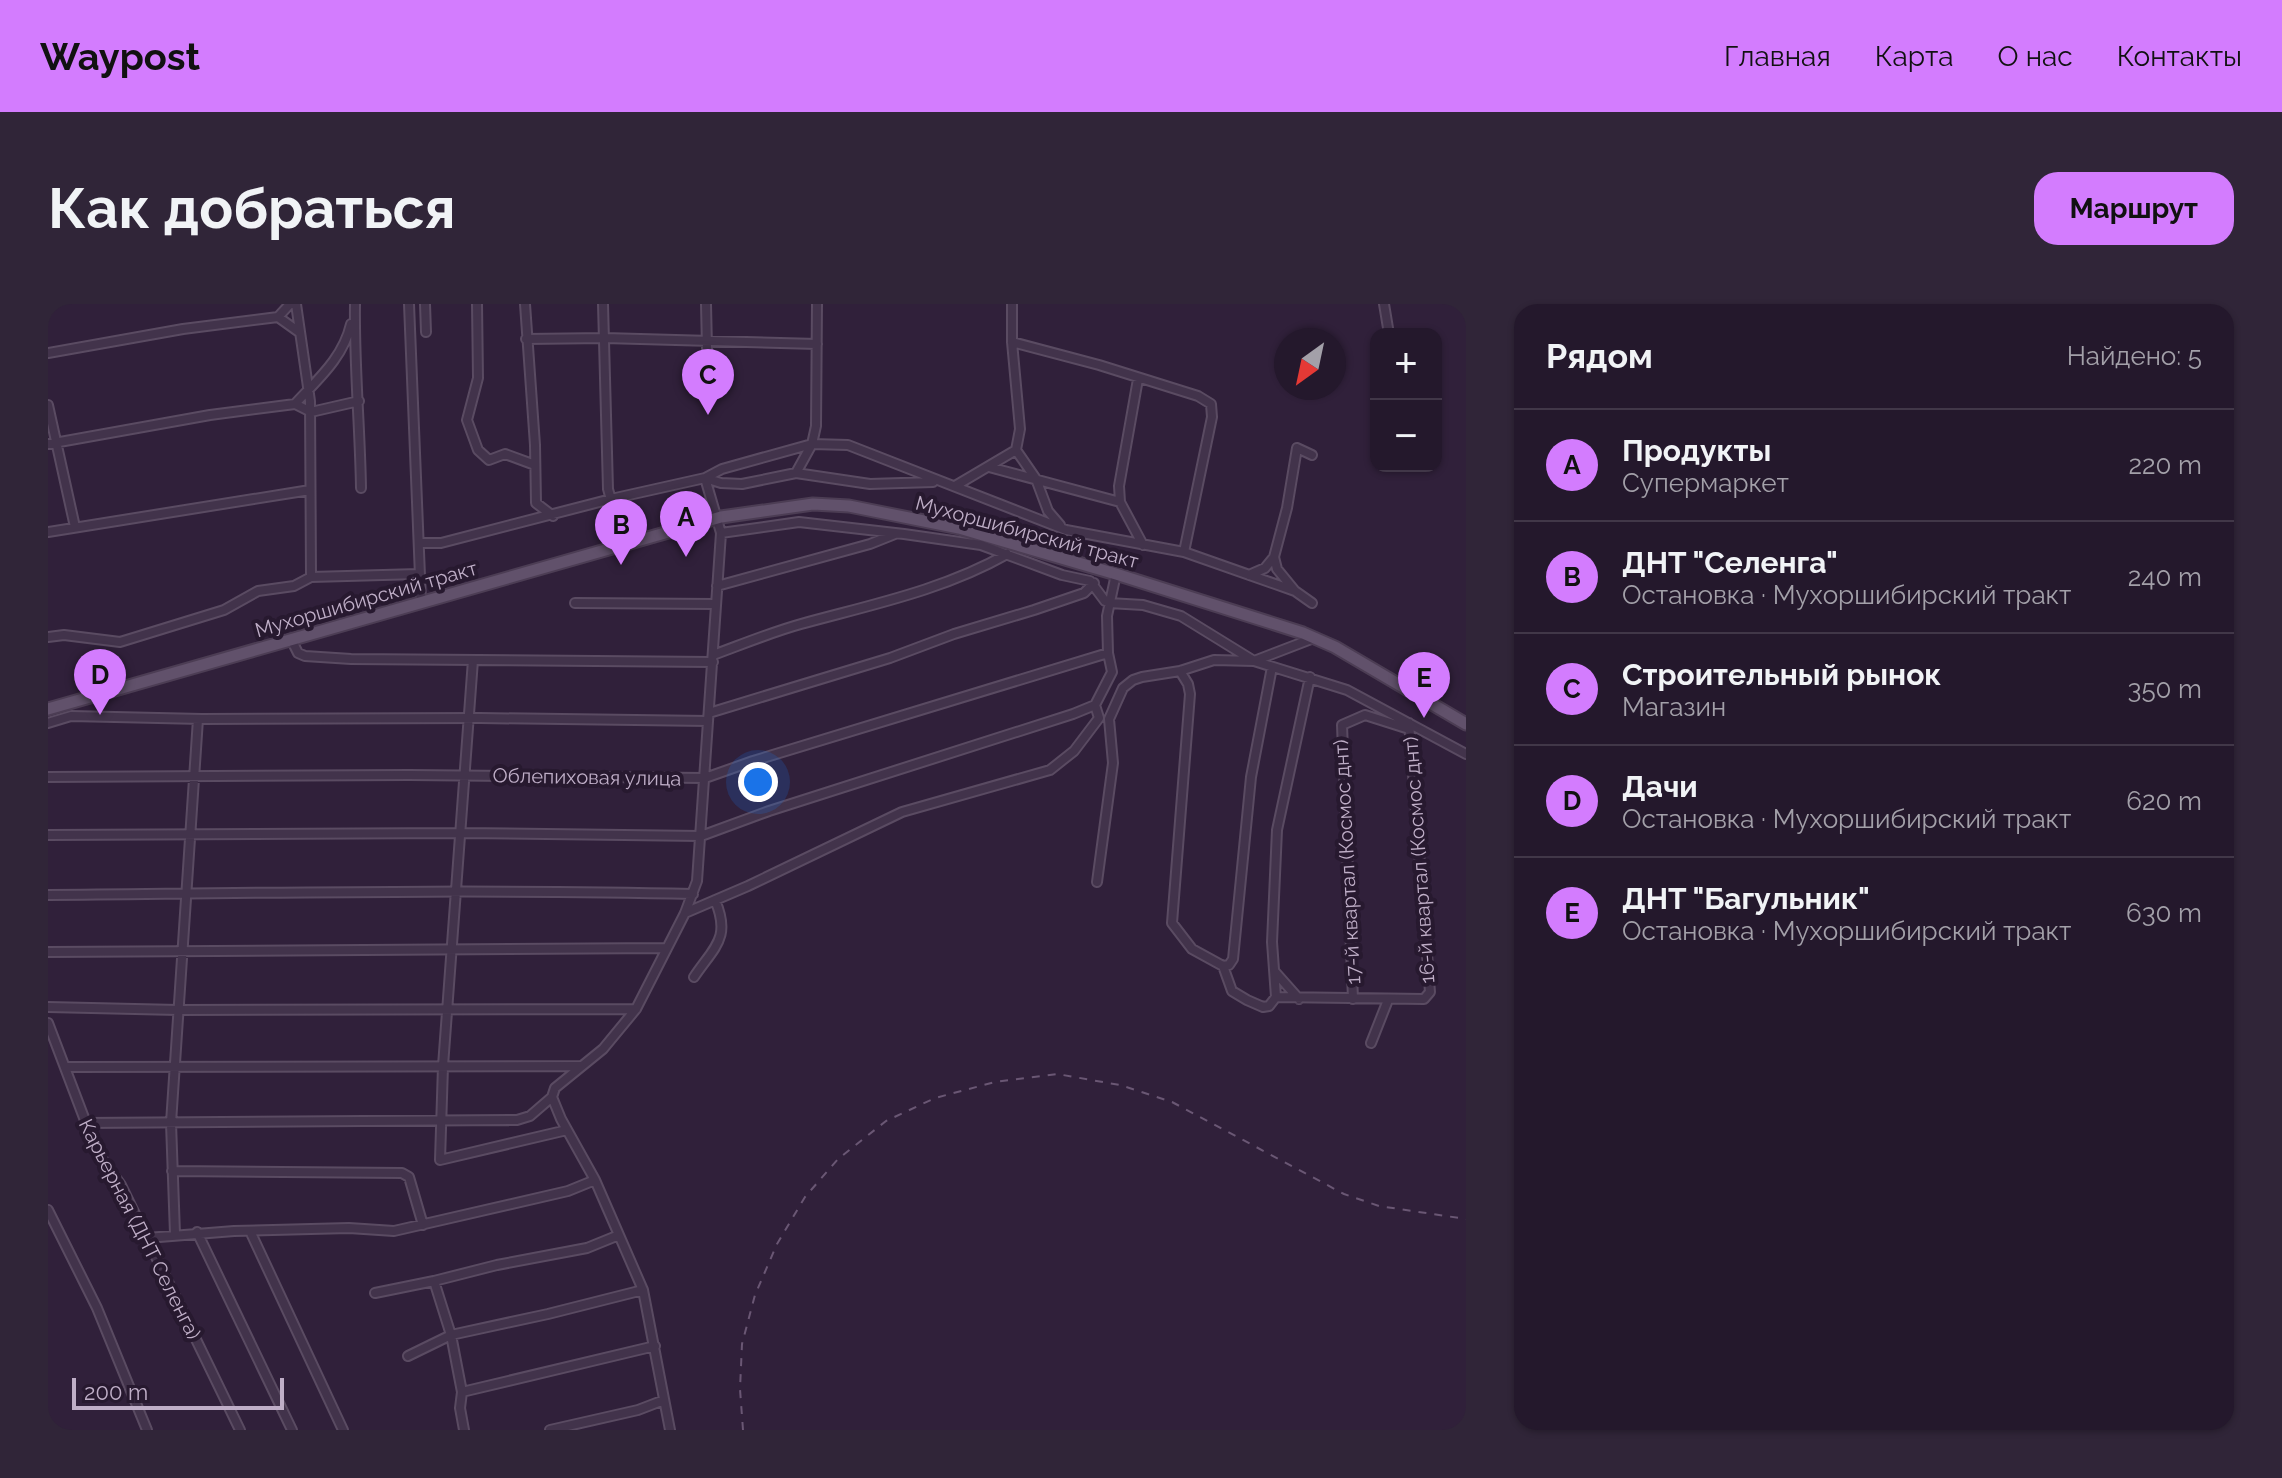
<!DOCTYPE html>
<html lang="ru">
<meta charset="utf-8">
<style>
:root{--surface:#24182c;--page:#302538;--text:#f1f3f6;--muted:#a3a0a9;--line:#413748;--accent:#d37cfe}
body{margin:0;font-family:Raleway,sans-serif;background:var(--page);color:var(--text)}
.controls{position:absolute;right:24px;top:24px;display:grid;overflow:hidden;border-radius:16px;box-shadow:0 2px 6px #0004}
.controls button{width:72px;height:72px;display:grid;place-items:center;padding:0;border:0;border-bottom:2px solid var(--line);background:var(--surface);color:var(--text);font:40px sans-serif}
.compass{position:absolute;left:1226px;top:24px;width:72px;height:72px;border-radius:50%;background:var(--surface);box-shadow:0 2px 6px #0004;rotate:213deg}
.scale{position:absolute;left:24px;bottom:20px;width:212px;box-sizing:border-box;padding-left:8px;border:4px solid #bfaec7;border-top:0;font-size:22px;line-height:28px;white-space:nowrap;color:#bfaec7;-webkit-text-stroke:6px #27192f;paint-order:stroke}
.you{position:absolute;left:710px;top:478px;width:28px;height:28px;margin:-20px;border:6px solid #fff;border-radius:50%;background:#1a73e8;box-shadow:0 0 0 12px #1a73e833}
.badge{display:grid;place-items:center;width:52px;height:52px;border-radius:50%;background:var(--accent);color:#111;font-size:26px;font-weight:700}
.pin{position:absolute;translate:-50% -66px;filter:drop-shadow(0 2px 4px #0008)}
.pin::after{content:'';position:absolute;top:42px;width:28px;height:24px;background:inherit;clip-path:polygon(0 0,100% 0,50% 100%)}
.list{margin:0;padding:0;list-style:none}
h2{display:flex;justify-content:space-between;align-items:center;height:104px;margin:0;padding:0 32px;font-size:34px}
h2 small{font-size:26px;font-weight:400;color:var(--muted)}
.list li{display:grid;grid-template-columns:52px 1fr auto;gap:24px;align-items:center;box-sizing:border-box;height:112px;padding:0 32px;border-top:2px solid var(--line)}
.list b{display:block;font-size:30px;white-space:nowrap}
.list p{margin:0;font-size:26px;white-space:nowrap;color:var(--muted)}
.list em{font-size:26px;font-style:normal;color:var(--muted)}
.map{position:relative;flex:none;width:1418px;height:1126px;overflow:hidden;border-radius:24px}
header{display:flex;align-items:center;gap:48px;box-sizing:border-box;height:112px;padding:0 40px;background:var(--accent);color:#111}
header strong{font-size:38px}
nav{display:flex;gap:44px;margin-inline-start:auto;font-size:28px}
.intro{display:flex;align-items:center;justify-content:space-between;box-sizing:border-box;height:192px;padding:0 48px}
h1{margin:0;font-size:56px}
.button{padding:20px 36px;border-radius:24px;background:var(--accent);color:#111;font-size:28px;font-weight:700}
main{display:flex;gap:48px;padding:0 48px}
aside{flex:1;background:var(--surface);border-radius:24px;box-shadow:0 2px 6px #0004}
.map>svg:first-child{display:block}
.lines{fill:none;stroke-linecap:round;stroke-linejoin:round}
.minor-casing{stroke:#5a4b62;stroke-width:12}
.major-casing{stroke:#4c3d54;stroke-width:15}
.minor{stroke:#42334b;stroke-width:8}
.major{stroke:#61516b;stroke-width:11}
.rail{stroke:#6a5774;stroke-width:2;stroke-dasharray:8 8;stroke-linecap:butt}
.labels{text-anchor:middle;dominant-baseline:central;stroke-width:8;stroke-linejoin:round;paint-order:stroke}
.street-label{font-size:20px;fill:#bfaec7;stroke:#27192f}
</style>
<header>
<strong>Waypost</strong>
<nav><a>Главная</a><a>Карта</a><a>О нас</a><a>Контакты</a></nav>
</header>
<div class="intro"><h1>Как добраться</h1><a class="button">Маршрут</a></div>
<main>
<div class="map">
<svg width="1418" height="1126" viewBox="0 0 1418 1126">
<rect width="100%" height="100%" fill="#30203a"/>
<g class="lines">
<g class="minor-casing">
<path id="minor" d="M248 0 262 97 263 273
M307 0C306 61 312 122 313 184
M361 0 373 297
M377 0 378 28
M429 0 430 74 419 116 430 146 441 156 457 150 487 161
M477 0 487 141 488 199 505 212
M555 0 560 185 567 210 568 242
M658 0 660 88
M964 0V38L972 125 968 146 988 175 1000 207 1012 221
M1336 0 1341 30
M230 13 242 0
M478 35 557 34 769 40
M964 38 1051 61 1150 92 1163 100 1164 113 1136 248
M0 49 135 25 230 13 251 28
M1090 75 1071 182 1072 198 1095 241
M247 100C270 75 295 54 303 20
M0 101 27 223
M0 140 162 111 247 100 263 108 311 97
M941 163 1072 198
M748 169 764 140 768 122 769 0
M657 174 673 179 694 180 748 169 822 180 885 178
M907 182 968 146
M0 228 262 186
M673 229 751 218 856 230 933 241 1014 271 1042 277 1057 297 1061 299 1095 301 1133 312 1206 357 1299 386 1418 450
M371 239H393L563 195 657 174 674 165 764 140 800 141 1018 226 1136 248 1247 287 1264 299
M1201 271 1217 264 1226 253
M669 282 822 240 847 230
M1247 287 1229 265 1226 253 1239 204 1249 144 1264 151
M527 299 667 300
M0 333 16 331 72 338 176 306 210 287 246 282 263 273 371 270
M243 335 250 349 257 352 303 355 665 358
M665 351C695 340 724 328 753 320 822 301 896 286 959 250
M425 356 395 762 392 856 519 826
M1132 367 1140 380 1142 390 1124 619 1144 645 1175 662 1181 661 1185 655 1203 473 1224 363
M661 409 842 354 906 330 986 306 1036 289 1046 279
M0 419 23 412 154 415 432 414 660 417
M0 473 361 471 657 474 705 457 1060 349
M0 531 412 529 653 532 721 507 1025 410 1047 401
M1049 578 1065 459 1061 415 1075 384 1085 376 1094 373 1132 367 1166 356 1206 357 1266 334
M0 591C215 589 430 585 645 590
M637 609 700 582 854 508 1002 466 1026 447 1051 414 1047 401 1064 368 1060 349 1059 312 1068 270
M0 648 618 644
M1175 662 1184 687 1199 696 1215 703 1221 702 1228 693 1224 638 1229 526 1262 373
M1227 668 1251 695
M646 673C667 642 683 634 667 596
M1228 693 1376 695 1382 688 1361 419
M1305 695 1294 421 1317 411 1361 425
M0 703 130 706 588 705
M0 719 49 848 73 881 192 1126
M1323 739 1340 696
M17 763 532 762
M37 819 469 816 482 812 504 793
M124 867 354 869 361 873 375 921
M0 906 49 1004 99 1126
M202 927 295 1126
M149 928 244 1126
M127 930 123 819 150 415
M99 934 186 927 301 924 346 927 520 887 547 876
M327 989 386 977
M360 1052 403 1031 386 977 449 961 539 944 571 931
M414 1088 403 1031 500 1010 595 986
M416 1126 412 1104 414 1088 607 1042
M502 1126 590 1106 616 1096
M622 1126 595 986 547 876 513 815 504 793 507 784 555 745 588 705 637 609 649 577 673 229 657 174"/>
</g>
<g class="major-casing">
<path id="major" d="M0 405 673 213 765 200 801 202 911 224 1068 270 1255 329 1287 343 1418 420"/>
</g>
<use href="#minor" class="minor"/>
<use href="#major" class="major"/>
<path class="rail" d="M695 1126 692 1085 694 1040 707 991 729 940 757 893 790 855 838 817 887 794 947 778 1009 770 1072 781 1124 798 1296 890 1331 902 1418 915"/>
</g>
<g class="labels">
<g class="street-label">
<text transform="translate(979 228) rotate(15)">Мухоршибирский тракт</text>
<text transform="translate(318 295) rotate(-16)">Мухоршибирский тракт</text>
<text transform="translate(539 473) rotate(1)">Облепиховая улица</text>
<text transform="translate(1371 556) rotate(-94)">16-й квартал (Космос днт)</text>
<text transform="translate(1299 558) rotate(-93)">17-й квартал (Космос днт)</text>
<text transform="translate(92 925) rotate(63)">Карьерная (ДНТ Селенга)</text>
</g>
</g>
</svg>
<div class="controls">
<button>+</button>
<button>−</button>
</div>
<svg class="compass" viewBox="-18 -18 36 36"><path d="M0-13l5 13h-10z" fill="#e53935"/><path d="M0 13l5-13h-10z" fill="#a3a0a9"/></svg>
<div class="scale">200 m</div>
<div class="you"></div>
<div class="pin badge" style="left:638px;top:253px">A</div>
<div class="pin badge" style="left:573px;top:261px">B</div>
<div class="pin badge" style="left:660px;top:111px">C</div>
<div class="pin badge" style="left:52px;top:411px">D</div>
<div class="pin badge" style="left:1376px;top:414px">E</div>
</div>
<aside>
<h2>Рядом<small>Найдено: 5</small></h2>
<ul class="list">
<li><span class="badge">A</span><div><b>Продукты</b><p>Супермаркет</p></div><em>220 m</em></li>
<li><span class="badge">B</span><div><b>ДНТ &quot;Селенга&quot;</b><p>Остановка · Мухоршибирский тракт</p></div><em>240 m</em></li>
<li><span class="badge">C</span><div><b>Строительный рынок</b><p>Магазин</p></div><em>350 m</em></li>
<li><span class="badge">D</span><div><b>Дачи</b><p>Остановка · Мухоршибирский тракт</p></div><em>620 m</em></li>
<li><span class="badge">E</span><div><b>ДНТ &quot;Багульник&quot;</b><p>Остановка · Мухоршибирский тракт</p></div><em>630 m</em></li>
</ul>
</aside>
</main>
